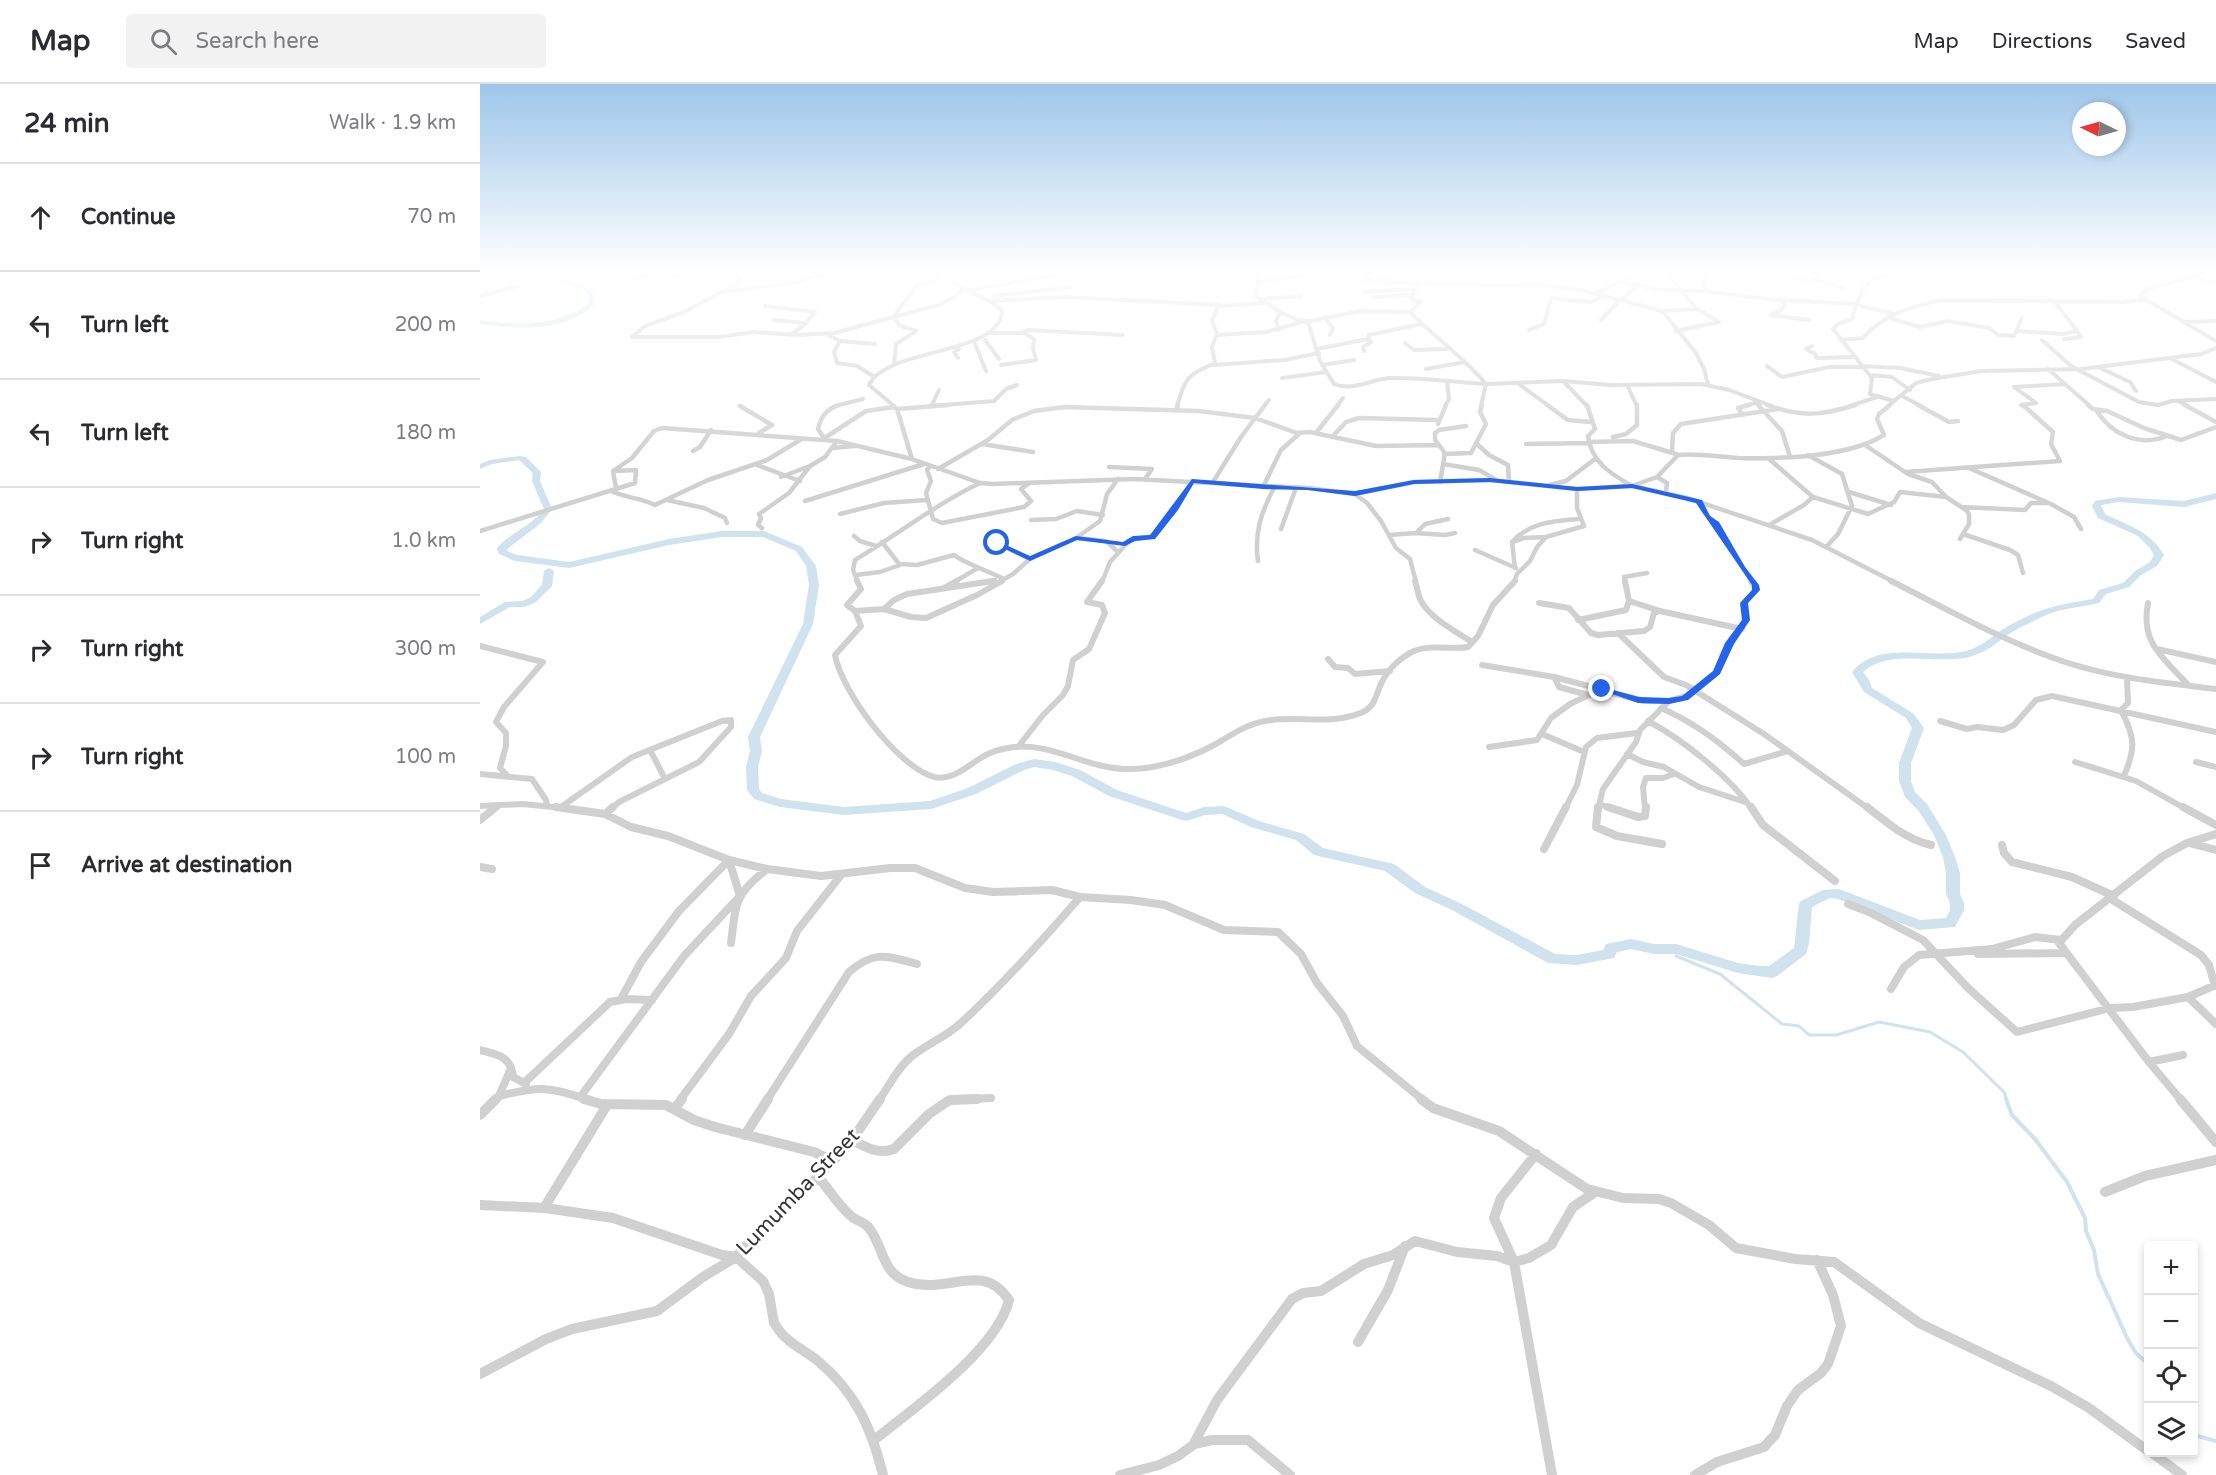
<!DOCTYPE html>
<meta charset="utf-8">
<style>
:root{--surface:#fff;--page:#f2f2f3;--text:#2b2b33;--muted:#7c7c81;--line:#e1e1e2}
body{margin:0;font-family:"Varela Round",sans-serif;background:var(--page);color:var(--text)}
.controls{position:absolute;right:18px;bottom:18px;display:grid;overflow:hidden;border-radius:6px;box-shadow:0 3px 9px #0003}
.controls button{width:54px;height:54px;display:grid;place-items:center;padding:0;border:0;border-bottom:2px solid var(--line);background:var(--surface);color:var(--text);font:30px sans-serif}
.compass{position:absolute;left:1592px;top:18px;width:54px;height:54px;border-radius:50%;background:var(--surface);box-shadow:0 3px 9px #0003;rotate:275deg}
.stop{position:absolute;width:18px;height:18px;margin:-14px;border:4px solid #2563eb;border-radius:50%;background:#fff}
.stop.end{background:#2563eb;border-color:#fff;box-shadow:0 2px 6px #0008}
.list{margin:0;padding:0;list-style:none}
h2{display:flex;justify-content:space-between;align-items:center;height:78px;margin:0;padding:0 24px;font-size:26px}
h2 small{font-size:20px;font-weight:400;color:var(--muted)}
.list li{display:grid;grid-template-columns:39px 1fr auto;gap:18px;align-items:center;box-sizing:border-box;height:108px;padding:0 24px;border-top:2px solid var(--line)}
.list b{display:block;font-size:22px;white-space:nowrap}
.list em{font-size:20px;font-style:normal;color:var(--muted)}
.icon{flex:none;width:33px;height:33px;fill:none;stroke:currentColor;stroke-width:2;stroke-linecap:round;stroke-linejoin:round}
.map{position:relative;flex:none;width:1736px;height:1391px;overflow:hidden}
header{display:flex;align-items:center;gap:36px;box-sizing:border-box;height:84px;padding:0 30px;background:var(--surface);border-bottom:2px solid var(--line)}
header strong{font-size:28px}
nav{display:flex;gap:33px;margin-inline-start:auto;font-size:21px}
.search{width:420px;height:54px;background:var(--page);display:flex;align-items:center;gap:15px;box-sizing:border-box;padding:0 21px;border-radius:6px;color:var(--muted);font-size:22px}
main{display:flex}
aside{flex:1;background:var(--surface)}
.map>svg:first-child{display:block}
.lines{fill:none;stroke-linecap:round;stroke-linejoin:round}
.stream-far1{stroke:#cfe2ee;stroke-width:3}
.stream{stroke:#cfe2ee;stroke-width:4}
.river{fill:#cfe2ee;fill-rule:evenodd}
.minor-far4{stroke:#d0d0d0;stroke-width:4}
.minor-far3{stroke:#d0d0d0;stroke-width:4.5}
.minor-far2{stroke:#d0d0d0;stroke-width:6}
.minor-far1{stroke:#d0d0d0;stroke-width:8}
.minor{stroke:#d0d0d0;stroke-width:10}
.route{fill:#2563eb}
.labels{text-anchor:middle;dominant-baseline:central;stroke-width:6;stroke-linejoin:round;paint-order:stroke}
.near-street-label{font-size:21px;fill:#333;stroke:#fff}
</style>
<header>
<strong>Map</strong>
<div class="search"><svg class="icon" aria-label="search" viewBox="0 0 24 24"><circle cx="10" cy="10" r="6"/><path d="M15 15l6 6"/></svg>Search here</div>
<nav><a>Map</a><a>Directions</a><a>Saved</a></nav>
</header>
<main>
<aside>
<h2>24 min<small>Walk · 1.9 km</small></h2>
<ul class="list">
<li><svg class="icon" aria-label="ahead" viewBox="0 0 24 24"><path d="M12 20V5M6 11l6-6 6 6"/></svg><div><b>Continue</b></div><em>70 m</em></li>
<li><svg class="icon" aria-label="left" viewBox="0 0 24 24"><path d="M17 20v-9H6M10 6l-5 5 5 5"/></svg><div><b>Turn left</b></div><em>200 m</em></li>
<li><svg class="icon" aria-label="left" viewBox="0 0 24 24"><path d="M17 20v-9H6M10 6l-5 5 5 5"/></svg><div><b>Turn left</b></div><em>180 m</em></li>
<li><svg class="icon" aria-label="right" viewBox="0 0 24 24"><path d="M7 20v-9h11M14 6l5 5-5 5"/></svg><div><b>Turn right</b></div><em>1.0 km</em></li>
<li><svg class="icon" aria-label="right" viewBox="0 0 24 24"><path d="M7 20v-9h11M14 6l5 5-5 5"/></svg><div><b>Turn right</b></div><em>300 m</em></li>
<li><svg class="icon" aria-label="right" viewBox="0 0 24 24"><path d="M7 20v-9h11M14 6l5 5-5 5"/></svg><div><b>Turn right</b></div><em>100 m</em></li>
<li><svg class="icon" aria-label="arrive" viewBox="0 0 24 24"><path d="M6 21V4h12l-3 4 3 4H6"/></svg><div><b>Arrive at destination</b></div></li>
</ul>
</aside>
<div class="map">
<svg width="1736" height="1391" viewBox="0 0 1736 1391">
<rect width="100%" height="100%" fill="#fff"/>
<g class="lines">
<path class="stream-far1" d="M1196 872 1240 890 1302 940 1319 942 1329 951H1356L1399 938 1450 948 1483 968 1524 1008 1527 1016"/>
<path class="stream" d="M1526 1015 1532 1031 1555 1055 1587 1098 1605 1134 1606 1147 1614 1166 1618 1190 1648 1256 1656 1269 1668 1280
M1714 1351 1736 1357"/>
<path class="river" d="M51 185H57L59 188 107 203 115 212 114 221C83 249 38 245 0 240V236C39 241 75 243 108 220L109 212 103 205 55 190Z
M40 372 46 373 61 388 60 397 72 425 61 439 27 465V467L37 471 89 478 189 455 242 447H284L322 463 336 482 339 501 333 540 280 653 282 667 278 683 279 705 282 709 301 715 364 723 450 717 488 704 536 680 554 675 575 678 600 686 637 706 706 729 724 723 744 722 779 737 824 750 843 764 914 780 945 803 982 820 1075 870 1097 871 1123 866 1126 860 1151 855 1174 860H1196L1258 879 1281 882H1289L1314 864 1319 820 1321 817 1343 806 1359 805 1440 836 1466 834 1470 826V819L1466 810V789L1463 773 1454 751 1438 726 1425 713 1419 697V679L1432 644 1426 634 1384 608 1372 588C1399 555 1449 576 1486 567 1502 563 1512 552 1525 544 1537 537 1550 530 1563 526 1579 520 1596 518 1613 515L1619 506 1643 499 1655 487 1670 478 1674 471 1670 464 1658 452 1618 434 1612 422 1615 417 1639 413 1704 417 1736 409V415L1704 423 1639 418 1621 421 1625 430C1649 442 1670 447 1684 471L1677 482 1661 491 1649 503 1626 510 1619 519C1602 523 1582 524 1566 531 1554 537 1540 543 1529 550 1516 560 1506 568 1489 573 1456 581 1409 564 1383 588L1389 596 1392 604 1434 630 1444 644 1431 679V697L1435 708 1447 720 1466 751 1475 773 1480 789V810L1484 819V826L1475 843 1439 846 1358 815 1350 814 1332 823 1329 860 1326 870 1297 892 1292 894 1258 889 1196 870H1174L1151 865 1137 868 1134 874 1129 875 1097 881 1068 879 972 826 935 809 905 787 834 771 816 756 771 743 742 730 725 731 706 737 702 736 629 712 592 692 573 686 554 683 544 686 496 710 451 725 364 731 300 723 274 715 267 706 266 683 270 667 268 653 323 540 329 501 326 482 316 467 283 453H242L189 461 89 484 35 477 19 470 17 464C31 448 52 442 64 425L52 397 53 389 39 376 12 380 0 385V380L10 376Z
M69 484 74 487 72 502 56 518 44 523H30L0 540V533L25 518 42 517 50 514 62 501 64 487Z"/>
<path class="minor-far4" d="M247 185 260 194 258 199 204 228 165 242 152 253H239L273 248 316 251 354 249 458 221 473 214 484 205
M657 185 660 187
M779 185 776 212 800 228 818 236 831 237 880 227 930 228C954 253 984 273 1006 300L1084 297 1130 301 1221 300 1249 306 1292 322
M897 185 883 195 910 196
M951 185 963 189
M1127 185 1151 191
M1183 185 1216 224
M1225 185 1227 192 1222 202 1229 207
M1304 185 1313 194 1340 196
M1329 185 1343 198 1363 204
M1722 185 1719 191 1667 205 1660 212 1736 257
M963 187 994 189
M353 189 422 185
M113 190 136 185
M230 191 248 187
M995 191 1048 190
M193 192 227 185
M1714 193 1736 199
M149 196 193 185
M1138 197 1176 205 1231 208 1296 216 1377 220
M776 199 858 185
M906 199 1065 201 1101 206 1172 224 1184 229 1216 269 1224 285 1228 301
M490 206 611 185
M243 208 318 198 357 185
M884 208 936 205
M1114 210 1161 187 1189 185
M0 212 38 202
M514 212 591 203
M894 213 932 211
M779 215 821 212
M1302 216 1305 221 1301 226 1290 231 1329 236
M510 217 585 213 740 221
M1377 221 1414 230
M285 222 335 228 324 241 310 251
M1181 227 1218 225 1239 238
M930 228 941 218 931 215 937 202
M844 233 853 244 850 251
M1407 233 1440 243 1468 237 1509 244 1518 251 1534 252 1542 234
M294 236 325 239
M1121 236 1140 216 1158 202
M1703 238 1736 237
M799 246 796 237 800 228
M1049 246 1064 240 1071 214 1111 218 1123 212
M1196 247 1239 238
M1536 247 1583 250 1597 247 1575 218
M509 249H540L549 246 643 251
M351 250 350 252 360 257 354 268 357 279 377 282 393 292
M737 251 786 248 825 237 829 241 840 277 854 300C871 308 892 295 910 294 941 293 973 298 1004 300
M1584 255 1601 253 1597 247
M505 256 519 275
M1361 256 1383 254C1402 231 1433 222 1461 216L1643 218 1664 216
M1562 256 1591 282 1659 318 1678 321 1692 317 1736 315
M360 257 395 260
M925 259 934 266 967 265
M495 260 506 287
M1332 262 1326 265 1335 270 1337 274 1375 273
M837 265 888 255 889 251 941 240
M884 267 883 263 891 258 888 255
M478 274 474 268 479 265
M1690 274 1736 298
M414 281 416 260 436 247 419 241 414 232 437 201 455 197 463 188
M521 281 556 276 553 264 554 255 544 249
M733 281 804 276 839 269
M842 281 874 276
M1287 282 1302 293 1349 283H1383
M1382 282 1420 284 1459 292
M1618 283 1650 298 1656 307
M946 285 985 278
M1568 285 1610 322
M1390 291 1412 293 1430 306
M802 294 847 288
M1083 297 1107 322
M1040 301 1069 322
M1147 301 1157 322
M1422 312 1441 322
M1414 317 1390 310 1392 294 1353 245 1358 240 1372 235C1384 195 1384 198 1423 185
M1276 318 1280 322
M1700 318 1708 322
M452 321 459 306
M355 322 383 315
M414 322 389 301C406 263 522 272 522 226 503 209 475 208 462 185
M450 322 514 317 526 305 537 301
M697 322C706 293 707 291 735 279L732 263 737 249 732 237 738 222 785 219
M784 322 789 316
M857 322 863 314
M965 322 969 315 967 298
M1001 322 1006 300
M1264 322 1279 318
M1370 322 1397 313
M1408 322 1436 299 1452 295 1501 287 1601 285 1721 270 1736 264
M1543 322 1541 321 1556 319 1534 303 1585 300"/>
<path class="minor-far3" d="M412 321 417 325 432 375 500 399 512 400 654 395 828 404 875 410 934 398 1010 396 1097 405 1152 402 1207 414 1332 456 1414 498
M1067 321 1088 336 1111 338
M1107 321 1115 345 1108 352C1111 378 1131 390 1152 402L1177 393 1198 371C1218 369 1238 373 1258 374 1300 375 1369 373 1404 351L1397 335 1399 330 1410 321
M1278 321 1302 347 1310 373
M1287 321C1321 333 1341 332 1375 321
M1438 321 1469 338 1478 337
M1608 321 1613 325 1627 327 1664 344 1701 356 1736 343
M1705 321 1736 338
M260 322 292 341 279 349
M417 325 468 321
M1616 326C1632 351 1659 363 1687 352
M696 327 698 321
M1263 331 1258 324 1269 321
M958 340 966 321
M836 349 858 321
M852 353 866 338 879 334 958 336
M1133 353 1146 350 1157 341V321
M344 354 338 345C341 332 347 325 359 321
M343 355 386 327 414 323
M1108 358 1153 357 1196 370
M996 359 1009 371 1028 381 1029 398
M502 360 553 368
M1046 360 1108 359
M1385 361 1428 390 1452 398 1466 413 1486 426 1489 430V440L1480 455
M352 364 375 362
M213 367 220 363 231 346
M1192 368 1193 349 1201 340 1298 325
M964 370 991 369 1006 340 1000 328 1002 321
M1328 371 1362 390 1372 422 1358 450 1347 462
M1288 374 1333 413 1324 421 1291 440
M963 380 999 386 1018 397
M277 381 320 397
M450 382 447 386 451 397 446 409 453 435 462 439 544 423 551 417 541 405 548 400
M629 383 672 385 665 395
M1489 384 1571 420 1594 433 1601 445
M458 385 508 356 532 336 554 327 584 323 719 327 775 334 817 349 830 348 896 362 959 361
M1425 388 1580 377 1571 360 1573 348 1543 321
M301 393 330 382
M1177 393 1187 399 1186 408
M733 398 761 353 785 321
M960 398 965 369 955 356V349L959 346 986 342
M1069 401 1086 397 1115 375
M783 403 801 366 820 349
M136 404 133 387 152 374 174 347 182 344 357 357 432 375
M131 407C146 414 161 414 175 421L228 396 287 376 320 356
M1369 408 1411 421
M875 410 887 419 901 437 916 464 930 475 936 498
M1333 413 1388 430 1414 418 1420 408 1466 413
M187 416 224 424 245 434 247 439
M325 417 444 380
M1219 418 1224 428 1236 440 1272 498
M1481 423 1545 426 1551 419H1567
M360 430 404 419 447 416
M551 436 576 435 597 427 623 431
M282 444 278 441 281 434 279 430 309 409 330 382 345 373 357 357
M801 445 816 404
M0 447 155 399 156 386 135 387
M936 449 965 451 975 449
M1483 450 1530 466 1538 471 1543 489
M909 451 936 449 945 440 968 435
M374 452 380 457 396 462
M596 454 626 457 638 468
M1032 458C1050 438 1074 437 1099 435
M517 459 550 475
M995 466 1036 484
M778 477C774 450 781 428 794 404
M420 480 437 481 474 471C482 478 510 488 522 494
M1035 484 1032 458 1044 454 1066 453
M376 491 400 488 420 481 402 458
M378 498 373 486 375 476C417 451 456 420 500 399
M474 498 498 484
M508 498 515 496
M519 498 533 490 550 475 596 454 620 437 627 410 638 395
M622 498 630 478 650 456 674 452 696 424 712 397
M1034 498 1037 490 1050 477 1057 463 1066 453 1104 442 1097 424V405
M1145 498 1144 493 1167 489"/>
<path class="minor-far2" d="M377 497 381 505 367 521 375 527 381 542 355 571C362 608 415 679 451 692 473 700 490 678 508 670 516 666 526 664 534 663 572 659 607 684 645 685 677 686 708 675 736 660 751 651 767 640 785 637 817 631 852 642 883 628 896 622 896 609 902 598 908 585 921 573 934 567 951 560 971 566 988 563L998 552 1013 521 1035 497
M935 497C937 503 938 510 940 515 949 534 975 547 992 558
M1145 497 1149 517 1180 527 1262 545
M1411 497C1467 525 1523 557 1582 577 1632 594 1684 599 1736 605
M464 504 477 497
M1059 519 1089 524 1111 549 1118 551 1164 547 1170 543 1174 529 1180 527
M1668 519C1660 560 1684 574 1709 602
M404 525 414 516 427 510 513 497
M375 527 404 525 431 533 446 534 497 511 522 497
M1098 536 1146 526 1149 517
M1138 549 1184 593 1206 601 1284 650 1389 725
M0 562 63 578 24 623 16 638 26 649V662L20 684 27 691
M1677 565 1736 578
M848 575 855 583 868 584 875 590 910 587
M1002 581 1074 593 1120 605
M1074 593 1079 603 1108 611
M1181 624C1211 637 1240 658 1264 680L1308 667
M1168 637C1203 656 1249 692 1272 725
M1460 637 1487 645 1497 643 1523 646 1534 641 1556 616 1572 612 1736 648
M1062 650 1104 668
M538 663 563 631 583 611 588 602 593 576 609 565 625 529 622 521 607 518 622 497
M1009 663 1057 656 1071 634 1090 620 1119 606 1165 617H1189L1210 611 1237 589 1250 559 1266 536 1264 519 1276 506 1271 497
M170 666 185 695
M1147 670 1163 678 1184 683 1219 703 1265 718
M1595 678 1656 697 1706 725
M1716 678 1736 683
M0 690 52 695 66 716 67 722
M1644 692C1656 664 1655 653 1641 626L1648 619 1647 594
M1119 720 1133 725
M0 722 43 720 92 725
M81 723 152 673 242 637 251 636V643L219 678 139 718 131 725
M14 725 18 721
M1085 725 1097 701 1106 663 1117 654 1157 649
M1118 725 1123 705 1156 658 1160 646 1189 617
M1165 725 1163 703 1166 694H1183L1194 690"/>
<path class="minor-far1" d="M76 723 125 730 151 743 188 752 249 776 287 785 341 792 410 784H435L485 804 513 808 572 806 600 813 651 816 685 821 744 846 798 848 821 870 837 899 863 932 877 962 943 1016
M1118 723 1116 743 1137 752 1182 760
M1128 723 1158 733 1165 732 1166 723
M1271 723 1283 741 1355 797
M1387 723C1407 739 1426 755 1451 761
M1703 723 1736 741
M125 730 133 723
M0 736 16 723
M1709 759 1736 766
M1522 761 1524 769 1532 778 1592 793 1634 812
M1064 765 1086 723
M0 783 12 785
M1631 815 1721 871 1729 881 1735 902
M1368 820 1389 828 1443 856 1489 905 1537 948 1630 924 1653 923 1708 913 1736 901
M251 859C256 819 254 811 287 785
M1498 870 1586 869
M1411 905 1424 883 1439 871 1512 865 1555 853 1581 856
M1708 913 1736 940
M0 966C18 971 31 972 33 993L46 1000
M1669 978 1703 971
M44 999 130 918 146 915 172 916
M19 1012 31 984
M101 1012 204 872 260 812 249 776 199 827 161 878 141 915
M15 1016 19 1012C63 1001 67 1003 109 1016
M200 1016 249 950 271 912 306 874 317 847 361 791
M287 1016 369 888C394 866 407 872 437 880
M399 1016C409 1002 418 983 432 972 447 960 466 953 481 939 523 900 562 857 600 813
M470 1016 511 1014
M1701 1016 1669 978 1579 859 1595 841 1683 772 1707 759 1736 750"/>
<path class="minor" d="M104 1015 121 1020 186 1021 214 1036 235 1043 334 1068 344 1073 348 1080
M941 1015 953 1024 1019 1047 1107 1105 1143 1114 1179 1115 1191 1119 1229 1141 1256 1164 1315 1175 1354 1178 1439 1239 1571 1302 1609 1324 1668 1367
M1700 1015 1736 1058
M194 1025 202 1015
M0 1031 16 1015
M265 1051 288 1015
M372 1056C386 1063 398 1071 414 1065L449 1030 465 1019 470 1016 497 1015
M1056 1070 1021 1114 1014 1134 1034 1178 1072 1391
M338 1093C349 1105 358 1121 371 1132 376 1137 385 1138 389 1144 404 1163 401 1189 428 1198 468 1211 502 1176 529 1216 517 1266 434 1324 394 1356
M1625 1108 1665 1092 1736 1076
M0 1121 65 1124 133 1134 242 1171 256 1173 283 1197 289 1210 294 1239 301 1249C311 1261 326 1267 338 1277 376 1309 391 1343 403 1391
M64 1124 127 1021
M878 1258 908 1206 925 1162
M0 1290 66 1255 92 1245 177 1227 223 1193 256 1173 295 1131 338 1093 372 1056 400 1015
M714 1360 732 1356H768L810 1391
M1671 1368 1702 1391
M640 1391 679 1381 698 1372 713 1361 737 1316 812 1215 823 1209 841 1207 884 1180 913 1171 935 1157 977 1168 1017 1172 1034 1178 1049 1174 1071 1161 1093 1123 1115 1108
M1215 1391 1237 1378 1284 1363 1295 1351 1307 1322 1318 1306 1341 1289 1348 1280 1361 1242 1353 1211 1337 1176"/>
</g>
<linearGradient id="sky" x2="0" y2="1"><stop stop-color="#9ec6ea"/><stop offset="0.49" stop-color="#fff"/><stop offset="1" stop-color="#fff" stop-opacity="0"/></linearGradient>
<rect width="1736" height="380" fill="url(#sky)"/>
<path class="route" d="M1010 394 1097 403 1152 400 1222 416 1230 432 1239 438 1265 483 1279 501 1280 506 1268 519 1270 536 1254 560 1240 590 1208 616 1189 620 1158 619 1118 605 1122 603 1159 613 1189 614 1202 612 1233 587 1245 559 1262 536 1260 519 1272 506V501L1216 419 1152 404 1097 407 1010 398 934 400 875 412 828 406 783 405 714 399 698 426 675 455 655 457 645 462 597 456 550 477 513 459 519 458 550 472 596 452 643 458 653 452 670 451 712 395 875 407 934 396Z"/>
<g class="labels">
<g class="near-street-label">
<text transform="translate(318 1108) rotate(-46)">Lumumba Street</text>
</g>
</g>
</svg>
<div class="controls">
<button>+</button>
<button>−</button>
<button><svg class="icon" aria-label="locate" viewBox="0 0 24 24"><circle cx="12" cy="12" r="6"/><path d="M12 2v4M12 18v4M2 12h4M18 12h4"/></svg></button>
<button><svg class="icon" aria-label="layers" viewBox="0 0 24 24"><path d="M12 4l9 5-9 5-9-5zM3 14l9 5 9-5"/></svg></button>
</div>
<svg class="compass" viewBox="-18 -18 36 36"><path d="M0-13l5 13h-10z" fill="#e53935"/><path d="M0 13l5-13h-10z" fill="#7c7c81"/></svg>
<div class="stop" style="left:517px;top:459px"></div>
<div class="stop end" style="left:1122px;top:605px"></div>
</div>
</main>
